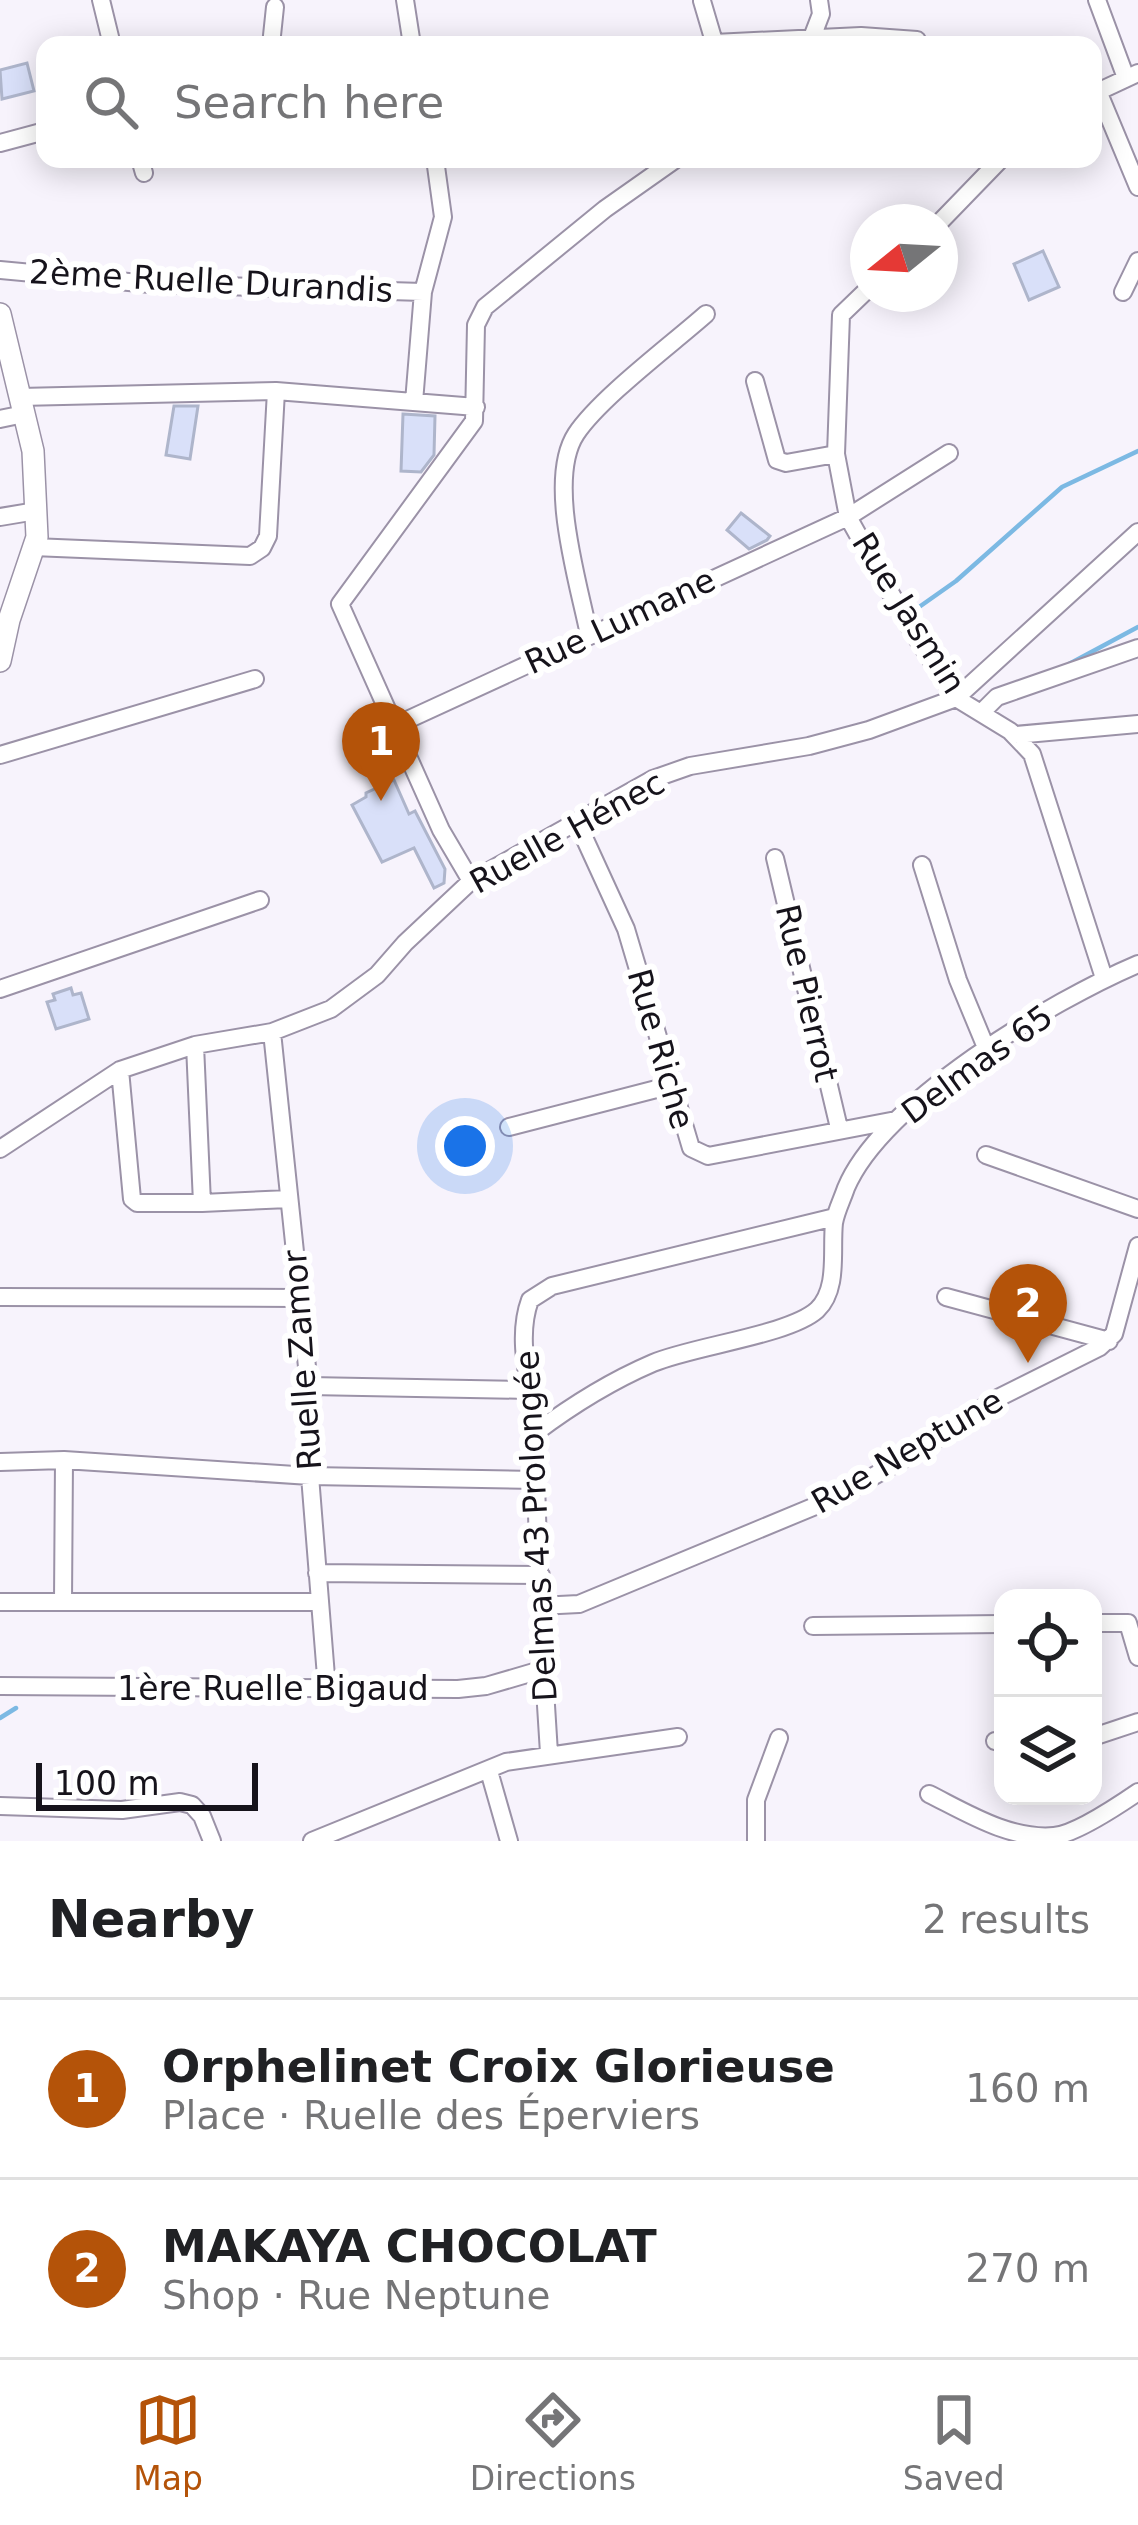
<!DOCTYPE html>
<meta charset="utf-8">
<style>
:root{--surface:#fff;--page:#f6f6f6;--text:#202124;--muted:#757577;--line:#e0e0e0;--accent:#b45309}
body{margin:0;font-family:"DejaVu Sans",sans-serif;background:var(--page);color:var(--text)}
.controls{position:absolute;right:36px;bottom:36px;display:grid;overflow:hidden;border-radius:24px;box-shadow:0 6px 30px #0003}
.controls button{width:108px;height:108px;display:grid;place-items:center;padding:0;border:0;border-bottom:3px solid var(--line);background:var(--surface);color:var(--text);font:60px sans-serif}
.compass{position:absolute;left:850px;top:204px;width:108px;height:108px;border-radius:50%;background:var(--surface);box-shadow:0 6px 30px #0003;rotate:252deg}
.scale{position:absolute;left:36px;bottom:30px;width:222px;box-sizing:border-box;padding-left:12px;border:6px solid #16131b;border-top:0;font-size:33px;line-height:42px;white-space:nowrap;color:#16131b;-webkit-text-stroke:9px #fff;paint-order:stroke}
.you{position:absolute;left:465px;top:1146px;width:42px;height:42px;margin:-30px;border:9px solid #fff;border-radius:50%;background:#1a73e8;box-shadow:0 0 0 18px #1a73e833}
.badge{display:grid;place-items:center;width:78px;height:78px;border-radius:50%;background:var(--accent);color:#fff;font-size:39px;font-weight:700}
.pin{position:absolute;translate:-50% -99px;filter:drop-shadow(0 3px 6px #0008)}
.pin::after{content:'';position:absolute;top:63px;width:42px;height:36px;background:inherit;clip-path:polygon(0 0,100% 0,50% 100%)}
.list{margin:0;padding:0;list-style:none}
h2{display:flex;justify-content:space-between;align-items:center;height:156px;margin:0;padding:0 48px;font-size:51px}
h2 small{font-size:39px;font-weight:400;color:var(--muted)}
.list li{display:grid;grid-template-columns:78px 1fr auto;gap:36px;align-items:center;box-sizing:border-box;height:180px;padding:0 48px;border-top:3px solid var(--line)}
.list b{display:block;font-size:45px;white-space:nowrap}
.list p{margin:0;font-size:39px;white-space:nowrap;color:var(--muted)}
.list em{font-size:39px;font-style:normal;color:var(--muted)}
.icon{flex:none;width:66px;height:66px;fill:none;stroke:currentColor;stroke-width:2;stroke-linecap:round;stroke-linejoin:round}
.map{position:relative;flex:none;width:1138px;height:1841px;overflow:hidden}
.search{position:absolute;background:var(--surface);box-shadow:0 6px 30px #0003;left:36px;right:36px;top:36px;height:132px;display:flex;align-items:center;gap:30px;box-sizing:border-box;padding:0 42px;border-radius:24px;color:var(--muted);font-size:45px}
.sheet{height:516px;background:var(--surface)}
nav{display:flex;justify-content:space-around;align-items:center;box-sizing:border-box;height:168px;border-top:3px solid var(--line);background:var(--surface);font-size:33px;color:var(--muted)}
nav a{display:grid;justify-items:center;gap:6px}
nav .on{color:var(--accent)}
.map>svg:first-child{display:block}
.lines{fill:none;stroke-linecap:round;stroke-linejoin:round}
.stream{stroke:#7cb9e3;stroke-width:4.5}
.building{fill:#d9e0f9;stroke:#aeb5cb;stroke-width:3}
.minor-casing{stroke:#9b92a7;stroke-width:20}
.tertiary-casing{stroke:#9b92a7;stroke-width:24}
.minor{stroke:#fff;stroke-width:16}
.tertiary{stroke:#fff;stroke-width:21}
.labels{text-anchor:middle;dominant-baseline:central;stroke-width:12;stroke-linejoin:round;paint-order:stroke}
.street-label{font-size:33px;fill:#16131b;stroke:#fff}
</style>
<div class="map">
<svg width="1138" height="1841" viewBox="0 0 1138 1841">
<rect width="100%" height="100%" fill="#f7f3fc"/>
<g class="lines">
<path class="stream" d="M912 612 956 581 1062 487 1138 451
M1069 664 1138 627
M0 1718 16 1708"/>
</g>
<path class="building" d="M27 63 34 91 2 99 0 70Z
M1043 251 1059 287 1029 300 1014 264Z
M174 406H198L190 459 166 455Z
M403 414 435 416 434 455 421 472 401 471Z
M741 513 770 536 767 540 749 549 727 530Z
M394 780 409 814 415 811 445 869 444 883 434 888 414 848 382 862 352 805 366 797V793Z
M71 988 73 995 81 993 89 1019 56 1029 47 1002 55 1000 53 994Z"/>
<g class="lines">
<g class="minor-casing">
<path id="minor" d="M101 0 112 45
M405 0 412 45
M1097 0 1126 78
M702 1 715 45
M811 40 821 14 819 0
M714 43 861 36 917 40
M271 45 275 7
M1098 91 1138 187
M1093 94 1138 73
M0 143 45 131
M140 159 144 173
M940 222 1001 159
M0 270 150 284 423 292
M868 289 841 315 836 454 848 517 909 626 956 698 1010 731 1032 754 1104 978
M1123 292 1138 261
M755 381 777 460 786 463 836 454
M20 397 276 391 476 407
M414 402 423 292 443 217 435 159
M0 419 24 414
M0 517 36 511
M33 547 250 556 262 548 268 536 276 391
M589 635C579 584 546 480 576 434 600 398 671 345 706 314
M981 713 997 697 1138 648
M392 727 848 517 949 453
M1015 735 1138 724
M0 755 255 679
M577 822 626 929 691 1148 708 1156 896 1120
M775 858 839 1128
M922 865 958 980 987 1050
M471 881 441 830 340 604 474 421 476 325 485 307 605 209 676 159
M0 989 260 900
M272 1032 309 1386 310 1476 327 1689
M195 1045 202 1203 289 1199
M120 1070 132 1199 137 1203H202
M509 1127 672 1085
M0 1149 120 1070 195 1045 272 1032 331 1009 377 975 405 943 471 881 653 779 690 766 809 746 869 730 956 698 1138 532
M986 1155 1138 1209
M0 1297 298 1298
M946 1297 1109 1341
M309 1386 529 1390
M535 1433C571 1406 611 1381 653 1363 693 1346 789 1335 817 1310 839 1289 831 1251 834 1223 836 1211 842 1200 846 1188 882 1102 1053 1000 1138 964
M0 1462 64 1460 310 1476 535 1480
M317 1573 541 1575
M63 1601 64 1460
M0 1602H319
M539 1606 579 1604 837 1497 928 1445 994 1400 1100 1347 1114 1334 1138 1246
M1093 1623H1128L1138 1657
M813 1626 1003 1624
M0 1686 458 1689 486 1686 544 1669
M1093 1737 1138 1722
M995 1741 1003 1742
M549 1753C542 1648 537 1543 535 1438 534 1393 514 1343 530 1300L552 1286 835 1217
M489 1771 509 1841
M929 1794C967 1813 1010 1840 1054 1836 1076 1834 1119 1805 1138 1792
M0 1806 122 1810 180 1802 192 1805 202 1816 212 1841
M312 1841 506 1762 678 1737
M756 1841V1800L779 1738"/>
</g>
<g class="tertiary-casing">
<path id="tertiary" d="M0 314 33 451 37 537 9 620 0 661"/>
</g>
<use href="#minor" class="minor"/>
<use href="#tertiary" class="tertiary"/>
</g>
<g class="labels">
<g class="street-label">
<text transform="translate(211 281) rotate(3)">2ème Ruelle Durandis</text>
<text transform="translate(909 613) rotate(58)">Rue Jasmin</text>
<text transform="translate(620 621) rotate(-25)">Rue Lumane</text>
<text transform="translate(567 832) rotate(-29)">Ruelle Hénec</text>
<text transform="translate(807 993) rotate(77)">Rue Pierrot</text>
<text transform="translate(661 1049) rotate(74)">Rue Riche</text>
<text transform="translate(977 1064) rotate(-36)">Delmas 65</text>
<text transform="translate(302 1360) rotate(-94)">Ruelle Zamor</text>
<text transform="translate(907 1451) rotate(-30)">Rue Neptune</text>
<text transform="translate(536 1526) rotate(-93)">Delmas 43 Prolongée</text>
<text x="273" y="1688">1ère Ruelle Bigaud</text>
</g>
</g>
</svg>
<div class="controls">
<button><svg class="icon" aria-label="locate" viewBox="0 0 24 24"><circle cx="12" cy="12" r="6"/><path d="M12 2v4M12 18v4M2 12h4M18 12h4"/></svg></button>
<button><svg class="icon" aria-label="layers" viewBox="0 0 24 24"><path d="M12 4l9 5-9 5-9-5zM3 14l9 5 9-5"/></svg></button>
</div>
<svg class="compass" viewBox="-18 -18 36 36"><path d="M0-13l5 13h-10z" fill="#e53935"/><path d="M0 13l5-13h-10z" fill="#757577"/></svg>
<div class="scale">100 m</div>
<div class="you"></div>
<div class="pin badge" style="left:381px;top:801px">1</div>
<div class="pin badge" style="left:1028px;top:1363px">2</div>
<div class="search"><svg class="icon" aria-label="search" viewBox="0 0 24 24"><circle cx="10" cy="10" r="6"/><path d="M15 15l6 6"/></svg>Search here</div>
</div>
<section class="sheet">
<h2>Nearby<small>2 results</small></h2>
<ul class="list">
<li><span class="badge">1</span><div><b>Orphelinet Croix Glorieuse</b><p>Place · Ruelle des Éperviers</p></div><em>160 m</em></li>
<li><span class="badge">2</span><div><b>MAKAYA CHOCOLAT</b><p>Shop · Rue Neptune</p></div><em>270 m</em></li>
</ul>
</section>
<nav>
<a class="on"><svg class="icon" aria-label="map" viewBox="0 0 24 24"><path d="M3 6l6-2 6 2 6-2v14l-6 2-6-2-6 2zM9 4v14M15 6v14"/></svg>Map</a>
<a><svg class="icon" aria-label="directions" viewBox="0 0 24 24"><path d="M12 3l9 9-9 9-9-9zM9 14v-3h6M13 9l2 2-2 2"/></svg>Directions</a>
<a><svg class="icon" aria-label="saved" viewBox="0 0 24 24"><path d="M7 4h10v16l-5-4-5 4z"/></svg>Saved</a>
</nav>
